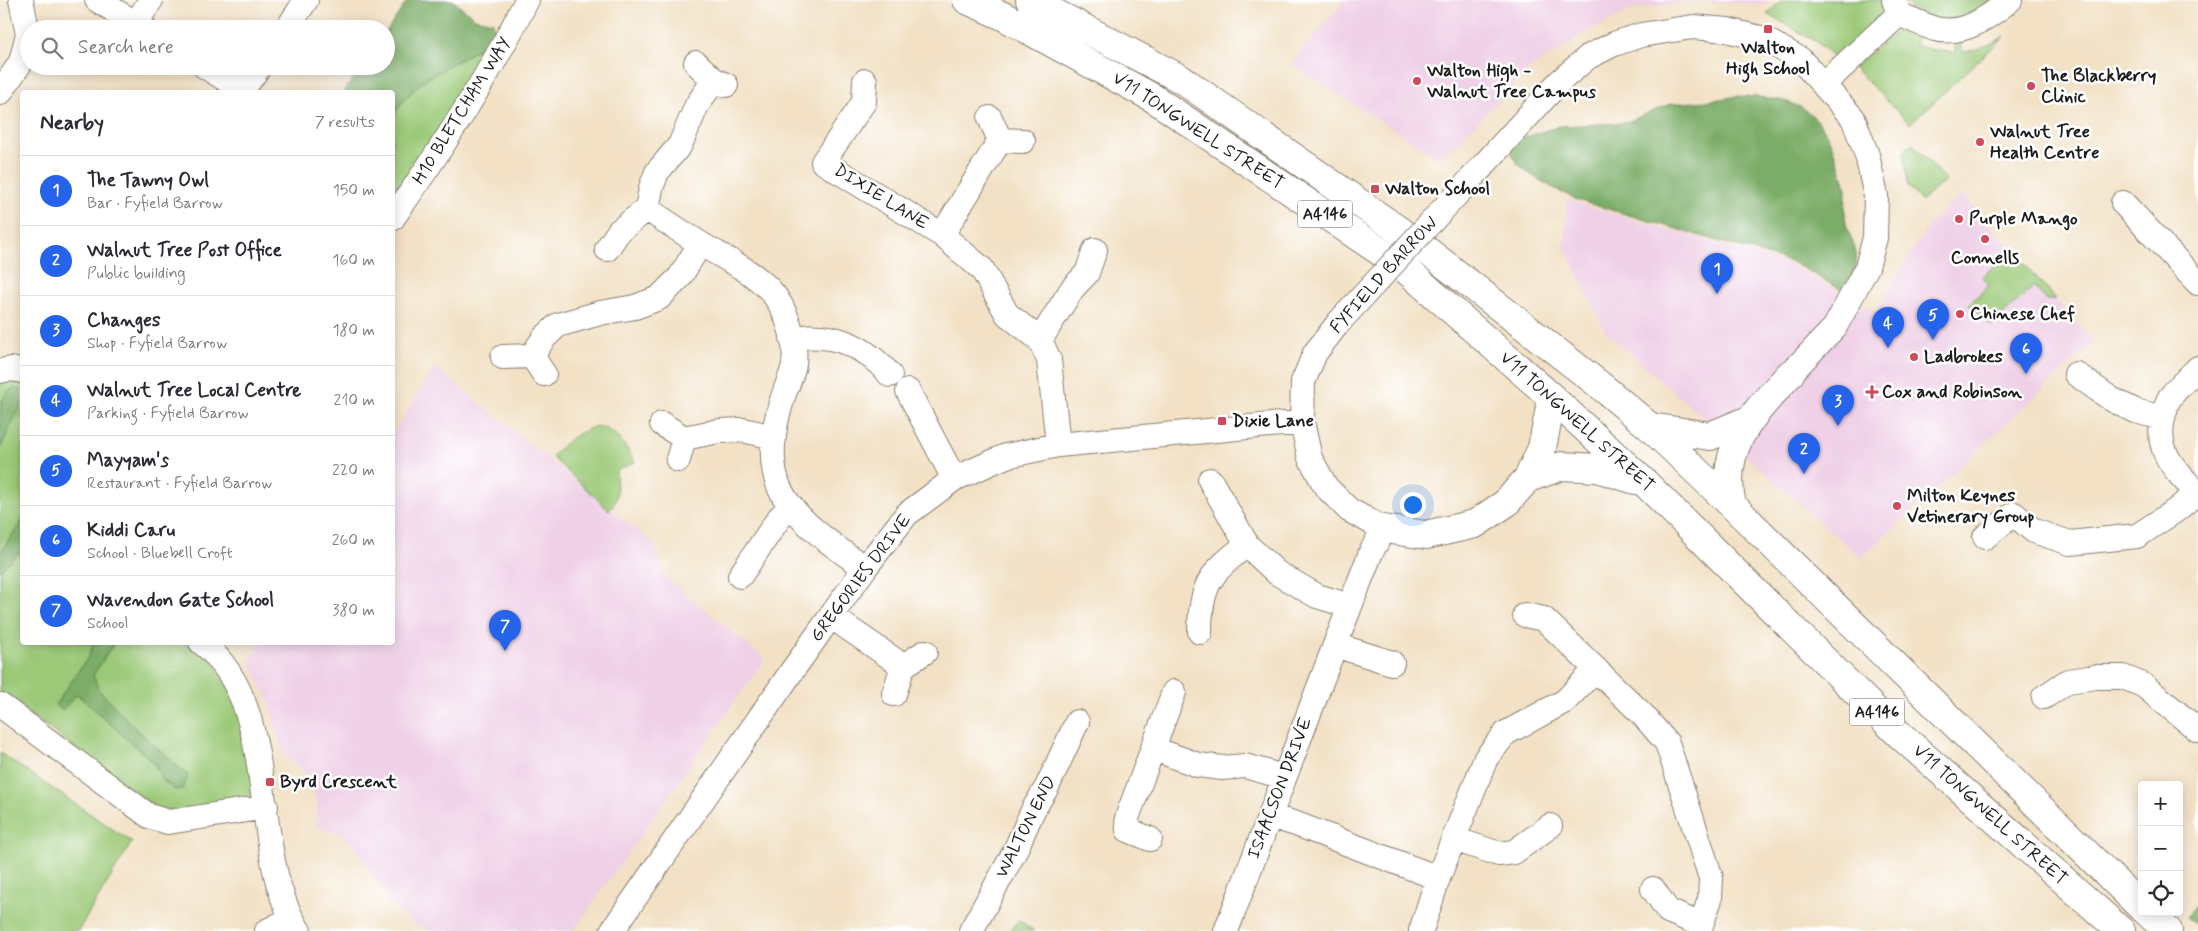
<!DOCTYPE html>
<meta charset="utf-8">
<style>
:root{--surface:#fff;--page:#f2f2f3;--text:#2b2b33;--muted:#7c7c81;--line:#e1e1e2;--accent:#2563eb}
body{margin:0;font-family:Mynerve,sans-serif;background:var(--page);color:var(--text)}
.controls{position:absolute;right:15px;bottom:15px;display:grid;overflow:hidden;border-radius:5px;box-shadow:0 2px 12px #0003}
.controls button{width:45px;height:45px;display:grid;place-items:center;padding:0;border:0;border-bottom:1px solid var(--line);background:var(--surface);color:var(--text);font:25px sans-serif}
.you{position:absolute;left:1412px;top:504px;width:18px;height:18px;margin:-12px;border:4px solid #fff;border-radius:50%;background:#1a73e8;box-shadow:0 0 0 8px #1a73e833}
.badge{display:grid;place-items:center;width:32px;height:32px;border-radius:50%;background:var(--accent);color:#fff;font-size:16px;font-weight:700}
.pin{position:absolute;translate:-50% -41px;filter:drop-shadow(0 1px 2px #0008)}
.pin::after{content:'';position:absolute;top:26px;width:18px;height:15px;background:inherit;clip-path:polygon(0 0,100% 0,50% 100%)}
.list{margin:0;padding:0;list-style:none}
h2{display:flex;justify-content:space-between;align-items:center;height:65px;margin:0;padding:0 20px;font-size:21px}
h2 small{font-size:16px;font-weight:400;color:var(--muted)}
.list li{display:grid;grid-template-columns:32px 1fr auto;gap:15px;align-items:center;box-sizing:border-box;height:70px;padding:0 20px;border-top:1px solid var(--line)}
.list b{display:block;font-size:19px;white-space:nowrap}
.list p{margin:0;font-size:16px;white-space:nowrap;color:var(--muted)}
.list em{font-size:16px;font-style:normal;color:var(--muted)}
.icon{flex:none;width:28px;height:28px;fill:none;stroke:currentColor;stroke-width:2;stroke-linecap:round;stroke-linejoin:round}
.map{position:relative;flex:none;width:2198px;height:931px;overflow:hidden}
.search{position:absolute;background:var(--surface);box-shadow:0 2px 12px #0003;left:20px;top:20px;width:375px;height:55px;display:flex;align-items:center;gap:12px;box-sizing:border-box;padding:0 18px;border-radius:28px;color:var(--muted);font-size:19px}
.panel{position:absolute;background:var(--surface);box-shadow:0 2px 12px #0003;left:20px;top:90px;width:375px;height:555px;border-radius:5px}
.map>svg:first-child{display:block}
.built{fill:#efd0e7}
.green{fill:#9bc977;stroke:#5c724a}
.forest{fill:#7cad68;stroke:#4c6442}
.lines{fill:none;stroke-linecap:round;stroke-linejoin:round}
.minor-casing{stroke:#877e70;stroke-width:26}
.highway-casing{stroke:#877e70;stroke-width:30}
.minor{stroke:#fff;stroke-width:24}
.highway{stroke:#fff;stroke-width:28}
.minor-bridge-casing{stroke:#877e70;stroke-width:26;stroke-linecap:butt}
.minor-bridge{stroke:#fff;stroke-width:24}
.poi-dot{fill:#d1495b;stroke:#fff;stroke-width:2}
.labels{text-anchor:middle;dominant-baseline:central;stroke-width:5;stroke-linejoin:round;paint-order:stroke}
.shield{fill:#fff;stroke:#606060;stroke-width:1}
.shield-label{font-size:16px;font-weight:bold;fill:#1c1c1c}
.poi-label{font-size:18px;font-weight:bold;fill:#1c1c1c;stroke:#fff;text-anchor:start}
.street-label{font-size:18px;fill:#1c1c1c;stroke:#fff}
</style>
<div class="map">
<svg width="2198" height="931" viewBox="0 0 2198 931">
<rect width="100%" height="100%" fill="#fff"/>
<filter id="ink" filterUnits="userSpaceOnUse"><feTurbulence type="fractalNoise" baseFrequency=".02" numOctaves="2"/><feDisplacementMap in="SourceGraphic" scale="10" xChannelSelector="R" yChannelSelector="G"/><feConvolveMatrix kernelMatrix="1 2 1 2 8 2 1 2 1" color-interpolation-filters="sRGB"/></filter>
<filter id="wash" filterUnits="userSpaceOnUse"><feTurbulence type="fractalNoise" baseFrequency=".0096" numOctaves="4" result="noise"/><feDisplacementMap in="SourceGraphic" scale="20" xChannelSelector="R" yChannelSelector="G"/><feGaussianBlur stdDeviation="1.12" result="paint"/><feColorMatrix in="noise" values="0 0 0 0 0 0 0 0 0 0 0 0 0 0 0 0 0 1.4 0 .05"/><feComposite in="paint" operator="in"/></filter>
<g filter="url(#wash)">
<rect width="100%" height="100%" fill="#f2e1c5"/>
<path class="built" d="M1345 0H1768L1763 4 1689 1 1632 10 1578 36 1566 47 1531 67 1456 144 1438 158 1291 64Z
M1962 194 2094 342 1861 558 1605 331 1564 245 1567 200 1794 266 1876 312 1928 225Z
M435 367 655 545 664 576 765 659 573 931H430L409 921 393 906 356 848 342 834 316 827 318 805 308 776 283 754 269 702 249 660 260 643 392 642 393 434Z"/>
<path class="green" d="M1782 0H1883L1884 12 1836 59 1815 41 1767 14Z
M1903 0H1993C1961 22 1934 30 1903 0Z
M1900 29 1920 30 1915 45 1934 50 1955 53V38L1960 37 1963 52C1979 50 1991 44 2005 36L1910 124 1853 67Z
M488 43 445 123 393 201 392 119C408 81 455 64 488 43Z
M1912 143 1946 180 1921 201 1908 186 1904 152Z
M2011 249 2056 299 2046 300 2034 286 1991 326 1969 304 1989 285 1982 277Z
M0 376 22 379V391L15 388 2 402 0 418Z
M22 403V521L0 553V449Z
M596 426C617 430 624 444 635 462L616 471C616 486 621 499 609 510L552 457C565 441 577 433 596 426Z
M22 552V642L94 643 89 656 56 705 62 710 76 693 155 764 162 780 187 775 133 726 98 689 93 675 114 643 198 642 235 690 256 798 179 813 153 806 0 692V571L17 554Z
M0 753 132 842 78 931H0Z
M1019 920 1034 931H1010Z"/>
<path class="forest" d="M408 0H452L475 18 493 22 495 29 488 43 421 82 397 108 393 119 392 92H344L362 66H386V32Z
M1739 96C1791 98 1819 104 1836 157 1839 167 1845 179 1846 190 1846 199 1845 208 1845 217 1846 229 1852 238 1855 249 1860 264 1852 280 1847 293L1794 263 1577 200C1560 191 1514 171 1511 151L1520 139 1560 126 1624 123 1670 104 1707 101Z
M15 388 22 391V403L0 449V418L2 402 6 392Z
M22 521V552L17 554 0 571V553Z
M94 643H114L93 675 98 689 133 726 188 775 183 789 175 790 162 780 155 764 77 694 62 710 55 705 89 656Z
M2198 904V926L2186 917Z"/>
</g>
<g filter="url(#ink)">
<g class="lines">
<g class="minor-casing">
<path id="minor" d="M97 0 145 29
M1894 0 1899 14C1911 19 1923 25 1935 29 1964 36 1989 17 2010 0
M136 23 151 0
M287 29 306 0
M696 63 714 80 726 85
M204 66 243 90
M865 81 864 102 823 162 942 235 982 269 1007 314 1040 340 1049 360 1058 445
M1824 84 1899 14
M241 92 260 66
M0 93 21 62 28 34 21 0
M990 118 1000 140
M1000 140 1023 141
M1470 180 1559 82 1588 57 1614 44 1641 35 1693 27 1727 30 1764 39 1800 59 1853 118 1867 155 1876 196 1875 238 1867 267 1835 327 1790 374
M2123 203 2198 283
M647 209C665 221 683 233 701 244 724 258 751 270 770 290 786 308 797 340 794 364 792 376 785 389 782 400 773 428 768 462 780 489 794 520 838 549 865 568
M392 219C442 149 488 77 527 0
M942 235 1000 140
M607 249 619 231 647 209 651 188 657 172 680 145 697 105 714 80
M792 338C833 332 863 344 890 375
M1040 340 1072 289 1087 273 1095 250
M532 356 544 338 558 325 600 313 635 307 659 298 680 277 700 244
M532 356 544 374
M503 357 532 356
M2198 368C2189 377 2179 386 2171 396 2167 400 2166 408 2164 414 2153 450 2175 470 2198 494
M0 371 11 369 22 371
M2076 374 2111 399 2135 411 2163 418
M908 391 954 479
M662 424 684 438 719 431 743 430 774 437
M678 460 684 438
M1210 480 1247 545 1277 573 1317 596 1350 606
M1985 537 2014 514 2034 531 2070 543 2137 536 2175 511 2197 493
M740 576 779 518 792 507
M1525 615 1544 619 1642 714 1667 743 1711 878 1710 899 1699 931
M832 617 903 666 925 652
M1200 632C1200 586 1210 572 1247 545
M201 642C284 706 246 851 299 931
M1335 645 1392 663
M894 694 903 666
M2044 697 2068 681 2096 677H2123L2143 685 2198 730
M0 705 149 816 168 822 266 807
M1154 749 1198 765 1222 768 1245 766 1284 777
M1270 816 1296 824 1438 878
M1150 839 1128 830 1127 818 1174 692
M1454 839 1499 854 1514 852 1550 826
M1653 889 1668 911 1701 925
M267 931 291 919
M612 931 792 671 865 568 907 514 954 479 1006 456 1058 445 1302 422
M971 931 1014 853 1033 810 1047 787 1077 722
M1226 931 1335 645 1371 552 1384 529 1349 510 1326 487 1310 458 1302 422 1303 382 1315 353 1339 322
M1421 931 1438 878 1486 758 1506 733 1565 701 1596 669"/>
</g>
<g class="highway-casing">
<path id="highway" d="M967 0 1003 16 1153 98 1403 267 1549 395 1644 482 1900 735 2121 931
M1030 0 1181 79 1417 243 1601 386 1650 427 1732 505 2142 908
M1650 427 1710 436 1749 420
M1528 478 1562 466 1597 468 1635 480
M1732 505C1718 446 1754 414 1790 374
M1384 529 1426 535 1475 524 1506 503 1528 478 1542 448 1550 408 1549 395
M2147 912 2168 931"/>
</g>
<use href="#minor" class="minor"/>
<use href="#highway" class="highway"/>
<g class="minor-bridge-casing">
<path id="minor-bridge" d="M1339 322 1470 180"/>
</g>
<use href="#minor-bridge" class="minor-bridge"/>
</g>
</g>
<g class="poi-dot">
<rect x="1763" y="24" width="10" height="10" rx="2.5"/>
<circle cx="1417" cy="81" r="5"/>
<circle cx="2031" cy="86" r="5"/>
<circle cx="1980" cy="142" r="5"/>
<rect x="1370" y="184" width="10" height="10" rx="2.5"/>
<circle cx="1959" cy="219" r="5"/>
<circle cx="1985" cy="239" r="5"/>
<circle cx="1960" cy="314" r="5"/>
<circle cx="1914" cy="357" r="5"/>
<path d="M1869.5 384.5h5v5h5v5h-5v5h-5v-5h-5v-5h5z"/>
<rect x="1217" y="416" width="10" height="10" rx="2.5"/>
<circle cx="1897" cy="506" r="5"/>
<rect x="265" y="777" width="10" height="10" rx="2.5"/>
</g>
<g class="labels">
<g class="shield">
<rect x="1297.5" y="200.5" width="55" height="27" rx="4"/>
<rect x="1849.5" y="698.5" width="55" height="27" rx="4"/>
</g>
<g class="shield-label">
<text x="1325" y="214">A4146</text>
<text x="1877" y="712">A4146</text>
</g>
<g class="poi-label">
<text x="1768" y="48" text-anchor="middle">Walton<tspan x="1768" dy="21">High School</tspan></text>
<text x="1427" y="71">Walton High -<tspan x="1427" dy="21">Walnut Tree Campus</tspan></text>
<text x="2041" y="76">The Blackberry<tspan x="2041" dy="21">Clinic</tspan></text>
<text x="1990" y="132">Walnut Tree<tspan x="1990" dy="21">Health Centre</tspan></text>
<text x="1385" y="189">Walton School</text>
<text x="1969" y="219">Purple Mango</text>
<text x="1985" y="258" text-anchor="middle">Connells</text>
<text x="1970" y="314">Chinese Chef</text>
<text x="1924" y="357">Ladbrokes</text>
<text x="1882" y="392">Cox and Robinson</text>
<text x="1232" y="421">Dixie Lane</text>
<text x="1907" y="496">Milton Keynes<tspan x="1907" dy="21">Vetinerary Group</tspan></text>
<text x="280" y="782">Byrd Crescent</text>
</g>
<g class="street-label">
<text transform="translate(462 111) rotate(-58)">H10 BLETCHAM WAY</text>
<text transform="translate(1198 131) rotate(33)">V11 TONGWELL STREET</text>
<text transform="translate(881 197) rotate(32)">DIXIE LANE</text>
<text transform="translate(1384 275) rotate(-48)">FYFIELD BARROW</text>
<text transform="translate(1577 422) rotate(42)">V11 TONGWELL STREET</text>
<text transform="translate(861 578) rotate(-53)">GREGORIES DRIVE</text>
<text transform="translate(1280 788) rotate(-69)">ISAACSON DRIVE</text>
<text transform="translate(1990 815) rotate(42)">V11 TONGWELL STREET</text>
<text transform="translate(1026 827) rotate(-63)">WALTON END</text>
</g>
</g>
</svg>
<div class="controls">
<button>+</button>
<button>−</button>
<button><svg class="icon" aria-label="locate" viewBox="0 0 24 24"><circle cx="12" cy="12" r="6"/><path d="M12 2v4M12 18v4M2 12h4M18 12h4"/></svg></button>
</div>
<div class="you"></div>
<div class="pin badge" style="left:1717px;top:294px">1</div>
<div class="pin badge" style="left:1804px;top:474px">2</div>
<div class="pin badge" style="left:1838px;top:426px">3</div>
<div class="pin badge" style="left:1888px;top:348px">4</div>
<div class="pin badge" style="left:1933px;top:340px">5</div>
<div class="pin badge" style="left:2026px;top:374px">6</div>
<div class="pin badge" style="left:505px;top:651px">7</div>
<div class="search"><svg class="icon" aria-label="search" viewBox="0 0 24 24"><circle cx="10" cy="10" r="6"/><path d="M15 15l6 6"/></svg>Search here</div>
<section class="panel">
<h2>Nearby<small>7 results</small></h2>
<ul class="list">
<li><span class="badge">1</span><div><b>The Tawny Owl</b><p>Bar · Fyfield Barrow</p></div><em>150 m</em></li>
<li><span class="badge">2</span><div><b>Walnut Tree Post Office</b><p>Public building</p></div><em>160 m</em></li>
<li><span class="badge">3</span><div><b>Changes</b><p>Shop · Fyfield Barrow</p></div><em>180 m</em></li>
<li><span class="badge">4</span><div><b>Walnut Tree Local Centre</b><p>Parking · Fyfield Barrow</p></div><em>210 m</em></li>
<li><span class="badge">5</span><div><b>Mayyam's</b><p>Restaurant · Fyfield Barrow</p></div><em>220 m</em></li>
<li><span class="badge">6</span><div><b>Kiddi Caru</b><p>School · Bluebell Croft</p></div><em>260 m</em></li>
<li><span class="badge">7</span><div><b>Wavendon Gate School</b><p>School</p></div><em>380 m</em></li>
</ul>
</section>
</div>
